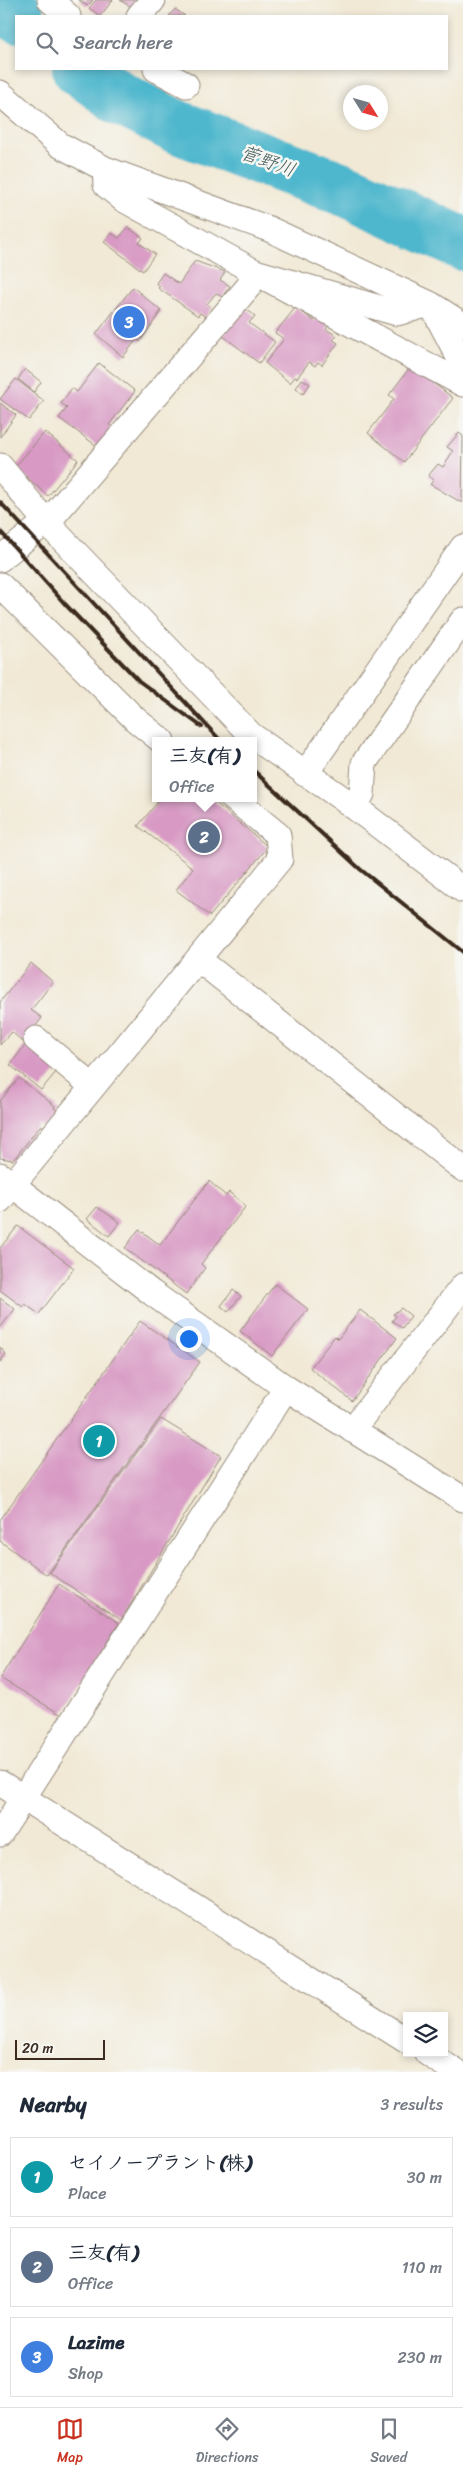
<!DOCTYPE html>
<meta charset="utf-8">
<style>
:root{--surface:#fff;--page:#f6f6f7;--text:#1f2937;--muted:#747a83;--line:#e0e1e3;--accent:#c8321e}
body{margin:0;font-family:Sriracha,"Klee One",sans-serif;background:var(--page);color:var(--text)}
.controls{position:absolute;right:15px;bottom:15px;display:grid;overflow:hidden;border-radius:0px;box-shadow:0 2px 8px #0003}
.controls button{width:45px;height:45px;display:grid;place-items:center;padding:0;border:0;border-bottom:1px solid var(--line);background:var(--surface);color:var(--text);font:25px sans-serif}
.compass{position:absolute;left:343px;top:85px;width:45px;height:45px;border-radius:50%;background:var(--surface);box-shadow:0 2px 8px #0003;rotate:127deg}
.scale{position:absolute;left:15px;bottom:12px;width:90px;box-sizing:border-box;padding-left:5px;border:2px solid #3b2a1e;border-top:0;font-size:14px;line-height:18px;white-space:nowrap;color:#3b2a1e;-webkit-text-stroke:4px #f6f6f2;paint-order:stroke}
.you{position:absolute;left:188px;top:1338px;width:18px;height:18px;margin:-12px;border:4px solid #fff;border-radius:50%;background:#1a73e8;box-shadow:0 0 0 8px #1a73e833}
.badge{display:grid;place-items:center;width:32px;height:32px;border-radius:50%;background:var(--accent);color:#fff;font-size:16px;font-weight:700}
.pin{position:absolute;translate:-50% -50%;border:2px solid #fff;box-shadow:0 1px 5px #0006}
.popup{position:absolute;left:152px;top:737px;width:105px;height:65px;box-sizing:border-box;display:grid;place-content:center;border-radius:0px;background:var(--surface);filter:drop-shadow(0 1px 4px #0005);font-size:16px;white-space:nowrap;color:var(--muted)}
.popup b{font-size:19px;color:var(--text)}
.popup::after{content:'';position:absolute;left:50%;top:100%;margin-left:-10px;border:10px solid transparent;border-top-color:var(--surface)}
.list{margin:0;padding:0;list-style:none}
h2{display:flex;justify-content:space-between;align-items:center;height:65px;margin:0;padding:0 20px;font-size:21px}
h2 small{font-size:16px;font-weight:400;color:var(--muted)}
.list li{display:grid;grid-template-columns:32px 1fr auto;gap:15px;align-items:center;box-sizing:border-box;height:80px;margin:0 10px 10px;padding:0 10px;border:1px solid var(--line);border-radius:0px}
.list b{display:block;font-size:19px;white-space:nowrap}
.list p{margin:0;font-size:16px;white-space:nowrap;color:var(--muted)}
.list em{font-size:16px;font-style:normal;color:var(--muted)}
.icon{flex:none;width:28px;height:28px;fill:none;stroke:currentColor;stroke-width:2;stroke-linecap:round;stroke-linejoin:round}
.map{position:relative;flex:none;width:463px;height:2072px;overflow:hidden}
.search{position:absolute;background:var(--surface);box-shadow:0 2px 8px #0003;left:15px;right:15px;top:15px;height:55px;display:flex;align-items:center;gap:12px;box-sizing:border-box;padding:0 18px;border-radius:0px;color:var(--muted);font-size:19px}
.sheet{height:335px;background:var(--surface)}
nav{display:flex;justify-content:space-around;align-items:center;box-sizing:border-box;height:70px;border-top:1px solid var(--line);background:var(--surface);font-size:14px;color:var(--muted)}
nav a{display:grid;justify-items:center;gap:2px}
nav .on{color:var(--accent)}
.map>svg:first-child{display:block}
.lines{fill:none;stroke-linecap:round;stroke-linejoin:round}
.river{stroke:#4fb7cd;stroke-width:54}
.building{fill:#d89ac4}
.minor-casing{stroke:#968a7a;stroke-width:27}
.minor{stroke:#fff;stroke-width:25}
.rail{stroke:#3b2a1e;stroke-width:4}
.labels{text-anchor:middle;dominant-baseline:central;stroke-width:5;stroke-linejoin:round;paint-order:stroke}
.water-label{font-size:19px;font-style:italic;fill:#425b5b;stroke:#f6f6f2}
</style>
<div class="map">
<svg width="463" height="2072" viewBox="0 0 463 2072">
<rect width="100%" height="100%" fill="#f6f6f2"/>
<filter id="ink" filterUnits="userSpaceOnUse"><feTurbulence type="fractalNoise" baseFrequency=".02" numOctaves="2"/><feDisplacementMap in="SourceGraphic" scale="10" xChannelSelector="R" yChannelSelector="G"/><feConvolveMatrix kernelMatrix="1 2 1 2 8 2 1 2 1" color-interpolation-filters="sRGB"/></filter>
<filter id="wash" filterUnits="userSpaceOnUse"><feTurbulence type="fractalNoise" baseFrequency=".0096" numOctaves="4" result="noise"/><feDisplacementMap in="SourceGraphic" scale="20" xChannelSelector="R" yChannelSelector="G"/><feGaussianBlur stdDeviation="1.12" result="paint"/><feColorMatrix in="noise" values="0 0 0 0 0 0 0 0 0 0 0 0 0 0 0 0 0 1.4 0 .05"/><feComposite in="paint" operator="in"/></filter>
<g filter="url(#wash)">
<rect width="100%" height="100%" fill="#f1e9d5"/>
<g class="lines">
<path class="river" d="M0 0 18 16
M79 69 121 99 175 126 351 192 463 244"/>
</g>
<g id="blocks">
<path class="building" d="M79 0H93L87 6Z
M96 0H113L100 16 89 8Z
M120 0H136L131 7Z
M175 9 185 16H169Z
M128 227 143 238 139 243 155 254 143 271 104 242 111 233 119 238Z
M195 261 225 272 220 280 230 286 222 297 216 293 207 304 212 308 206 317 200 313 198 316 158 288 160 286 156 283 163 273 179 284Z
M133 287 161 311 140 342 137 339 123 357 96 334Z
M296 307 314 321 318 316 330 324 326 329 337 336 333 340 338 343 322 365 318 362 315 366 309 362 297 378 295 377 290 383 265 363 284 339 275 333Z
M245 308 255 316 249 323 275 342 259 363 223 336Z
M99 363 135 391 109 425 112 428 98 447 59 418 67 408 61 403 72 388 77 392Z
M411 366 453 398 404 462 368 433 394 399 389 395Z
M25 369 41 382 34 392 18 379Z
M16 379 44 401 29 420 0 399Z
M302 379 310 384 303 394 296 388Z
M0 403 16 415 0 437Z
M45 432 78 460 48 496 15 467Z
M459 433 463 436 462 503 430 484 434 480 428 476 438 464 443 467 453 451 447 447Z
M161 798H210L268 847 210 916 176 890 193 868 138 826Z
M31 963 53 982 31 1010 42 1018 23 1042 12 1032 0 1045V1002Z
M25 1045 57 1071 41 1090 10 1065Z
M19 1078 55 1106 54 1108 59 1112 46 1129 41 1125 13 1160 0 1158V1101Z
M209 1181 226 1196 229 1192 246 1206 201 1264 205 1268 186 1294 125 1248 139 1229 160 1245Z
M97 1207 120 1222 109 1236 87 1219Z
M18 1226 74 1268 39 1314 25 1304 23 1307 0 1290V1248Z
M275 1284 308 1309 272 1356 240 1331Z
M233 1290 241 1296 228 1312 221 1306Z
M0 1298 15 1309 0 1328Z
M401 1308 411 1316 402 1328 392 1321 396 1316 393 1314Z
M360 1310 397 1338 352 1401 310 1368 335 1336 338 1339Z
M140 1321 200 1362 47 1575 0 1541V1520Z
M0 1347 6 1354 0 1362Z
M161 1419 221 1456 121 1620 50 1573Z
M59 1584 119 1623 62 1715 0 1678Z"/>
</g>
</g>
<g filter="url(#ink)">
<use href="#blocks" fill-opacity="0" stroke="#968a7a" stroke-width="1"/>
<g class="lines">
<g class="minor-casing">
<path id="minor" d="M50 0 68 16
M139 16 153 0
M156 69 186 85
M0 93 60 145 105 169 269 229 430 304 463 325
M105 169 106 185 123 199 255 272 397 313 430 304
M432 306 463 365
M0 466 46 522 251 735 353 806 362 794 364 763 463 620
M0 559 53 516 249 286 255 272 463 384
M0 585 136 720 162 741
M305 774 463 547
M353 806 463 890
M198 959 463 1169
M36 1039 92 1086
M0 1175 152 1293 286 1388 463 1499
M0 1200 280 859 278 835 233 798
M352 1430 463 1286
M0 1783 407 2041
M0 1834 286 1388
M427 2053 456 2072"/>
</g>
<use href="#minor" class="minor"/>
<path class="rail" d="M0 502 221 741
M0 531 65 604 139 681 202 727
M253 770 360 869 463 952"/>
</g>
</g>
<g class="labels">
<g class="water-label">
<text transform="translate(268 161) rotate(20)">菅野川</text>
</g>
</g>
</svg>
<div class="controls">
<button><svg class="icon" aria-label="layers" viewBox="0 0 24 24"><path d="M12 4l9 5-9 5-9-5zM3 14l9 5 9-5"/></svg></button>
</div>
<svg class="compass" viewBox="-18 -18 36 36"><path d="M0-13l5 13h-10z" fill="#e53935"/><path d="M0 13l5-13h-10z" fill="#747a83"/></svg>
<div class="scale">20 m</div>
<div class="you"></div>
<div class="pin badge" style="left:99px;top:1441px;background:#0f9aa8">1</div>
<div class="pin badge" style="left:204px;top:837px;background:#5c6f8a">2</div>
<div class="popup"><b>三友(有)</b>Office</div>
<div class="pin badge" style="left:129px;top:322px;background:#3f7fe0">3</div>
<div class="search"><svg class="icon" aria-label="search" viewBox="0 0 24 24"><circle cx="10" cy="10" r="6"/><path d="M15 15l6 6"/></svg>Search here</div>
</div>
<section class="sheet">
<h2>Nearby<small>3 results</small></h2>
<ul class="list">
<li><span class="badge" style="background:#0f9aa8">1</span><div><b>セイノープラント(株)</b><p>Place</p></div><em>30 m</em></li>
<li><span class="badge" style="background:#5c6f8a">2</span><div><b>三友(有)</b><p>Office</p></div><em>110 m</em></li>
<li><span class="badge" style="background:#3f7fe0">3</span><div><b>Lazime</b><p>Shop</p></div><em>230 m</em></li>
</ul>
</section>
<nav>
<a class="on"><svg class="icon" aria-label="map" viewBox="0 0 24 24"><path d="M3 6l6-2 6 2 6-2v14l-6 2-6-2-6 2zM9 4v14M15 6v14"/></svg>Map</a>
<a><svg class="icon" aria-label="directions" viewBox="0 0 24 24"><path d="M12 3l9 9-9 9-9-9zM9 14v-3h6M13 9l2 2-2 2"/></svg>Directions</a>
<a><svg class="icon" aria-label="saved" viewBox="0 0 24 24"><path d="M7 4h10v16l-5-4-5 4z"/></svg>Saved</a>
</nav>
